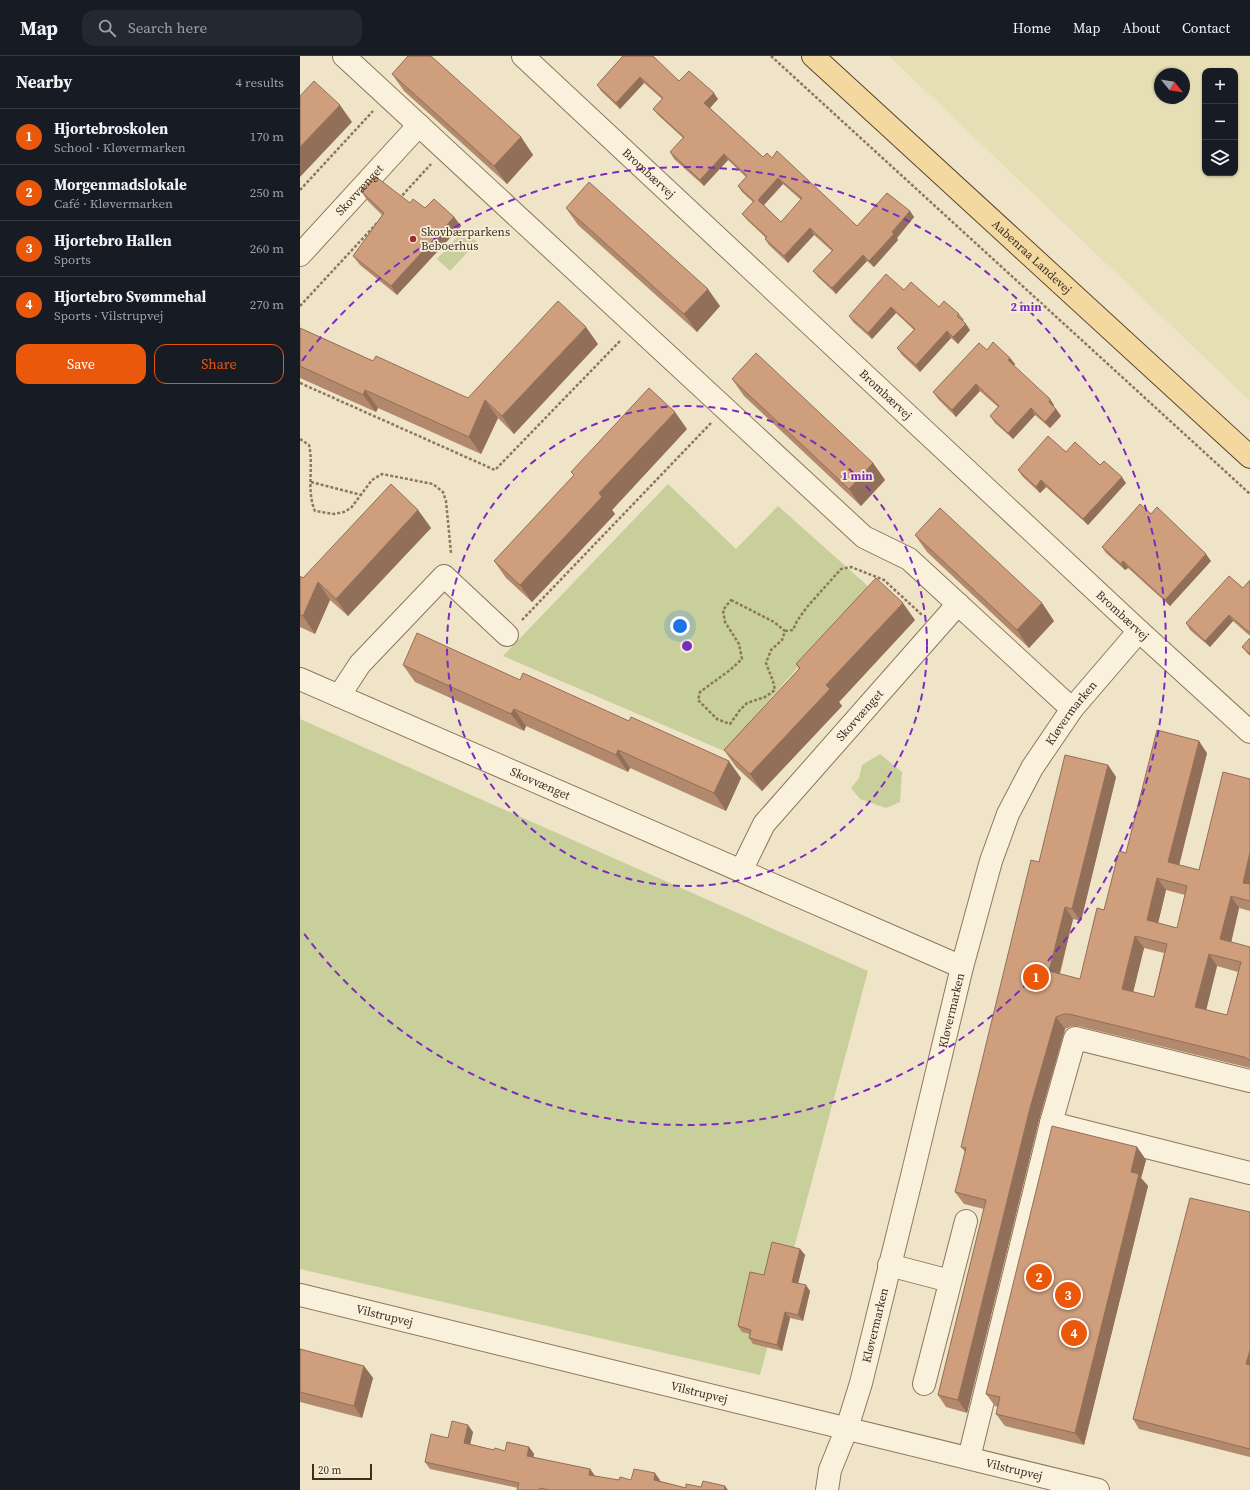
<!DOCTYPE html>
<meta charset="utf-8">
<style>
:root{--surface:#171b24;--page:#242831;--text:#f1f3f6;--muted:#9ea1a6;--line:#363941;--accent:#ea580c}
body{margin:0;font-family:"Source Serif 4",serif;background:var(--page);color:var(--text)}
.controls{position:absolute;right:12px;top:12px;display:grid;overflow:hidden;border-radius:8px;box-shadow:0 1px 3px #0004}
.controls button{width:36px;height:36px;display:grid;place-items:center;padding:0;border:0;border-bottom:1px solid var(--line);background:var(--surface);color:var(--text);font:20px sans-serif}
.compass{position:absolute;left:854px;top:12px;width:36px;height:36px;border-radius:50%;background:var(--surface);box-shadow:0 1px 3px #0004;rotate:120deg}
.scale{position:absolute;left:12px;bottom:10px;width:60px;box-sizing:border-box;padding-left:4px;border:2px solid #3d2e20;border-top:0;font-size:11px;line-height:14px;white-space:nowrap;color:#3d2e20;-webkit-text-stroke:3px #f7eed8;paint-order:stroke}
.you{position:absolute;left:380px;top:570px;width:14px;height:14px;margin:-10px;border:3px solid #fff;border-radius:50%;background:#1a73e8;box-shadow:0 0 0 6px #1a73e833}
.badge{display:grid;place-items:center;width:26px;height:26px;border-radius:50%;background:var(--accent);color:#fff;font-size:13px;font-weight:700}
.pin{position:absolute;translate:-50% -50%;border:2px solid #fff;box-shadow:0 1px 4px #0006}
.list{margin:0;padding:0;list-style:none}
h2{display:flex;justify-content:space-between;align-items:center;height:52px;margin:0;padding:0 16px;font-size:17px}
h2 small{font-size:13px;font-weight:400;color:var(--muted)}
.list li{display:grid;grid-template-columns:26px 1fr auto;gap:12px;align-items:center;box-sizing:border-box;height:56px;padding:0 16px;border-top:1px solid var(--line)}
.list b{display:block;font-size:15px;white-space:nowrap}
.list p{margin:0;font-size:13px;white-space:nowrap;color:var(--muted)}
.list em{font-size:13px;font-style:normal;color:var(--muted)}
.actions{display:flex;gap:8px;padding:12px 16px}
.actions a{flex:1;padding:9px 0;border:1px solid var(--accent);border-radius:12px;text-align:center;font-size:14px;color:var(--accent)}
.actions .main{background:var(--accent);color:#fff}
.icon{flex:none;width:22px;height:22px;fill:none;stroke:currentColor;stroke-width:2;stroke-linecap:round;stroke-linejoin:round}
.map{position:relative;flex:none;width:950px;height:1434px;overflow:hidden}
header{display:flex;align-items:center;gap:24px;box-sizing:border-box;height:56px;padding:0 20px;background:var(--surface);border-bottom:1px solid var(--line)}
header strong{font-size:19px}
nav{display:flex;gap:22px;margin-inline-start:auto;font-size:14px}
.search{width:280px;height:36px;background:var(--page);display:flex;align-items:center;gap:10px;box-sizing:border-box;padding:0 14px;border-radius:12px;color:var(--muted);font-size:15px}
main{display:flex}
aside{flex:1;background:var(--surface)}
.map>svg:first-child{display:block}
.farmland{fill:#e6deb5;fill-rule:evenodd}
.green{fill:#c9cf9b}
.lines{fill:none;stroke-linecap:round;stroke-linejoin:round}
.minor-casing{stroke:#8d765c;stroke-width:24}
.major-casing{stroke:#5b4430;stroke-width:24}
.path{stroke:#8d765c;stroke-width:2.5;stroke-dasharray:3 2;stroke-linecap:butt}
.minor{stroke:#faf1dc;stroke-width:22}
.major{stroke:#f3d9a0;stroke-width:22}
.wall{fill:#b2896c;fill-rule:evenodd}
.shaded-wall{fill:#916f58}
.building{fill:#cf9f7d;stroke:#916f58;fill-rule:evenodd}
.ring{fill:none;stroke:#7b2cbf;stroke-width:2;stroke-dasharray:7 5}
.poi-dot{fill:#9e2a2b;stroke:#f7eed8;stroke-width:1.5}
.labels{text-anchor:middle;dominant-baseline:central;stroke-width:3.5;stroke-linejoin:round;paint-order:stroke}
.street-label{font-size:12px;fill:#3d2e20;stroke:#f7eed8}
.poi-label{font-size:12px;fill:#3d2e20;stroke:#f7eed8;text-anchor:start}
.centre{fill:#7b2cbf;stroke:#f7eed8;stroke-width:2}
.ring-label{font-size:12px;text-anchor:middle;font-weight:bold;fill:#7b2cbf;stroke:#f7eed8;stroke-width:3.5;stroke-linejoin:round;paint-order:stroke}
</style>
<header>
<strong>Map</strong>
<div class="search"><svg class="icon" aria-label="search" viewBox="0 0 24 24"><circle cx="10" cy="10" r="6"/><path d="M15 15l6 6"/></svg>Search here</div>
<nav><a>Home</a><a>Map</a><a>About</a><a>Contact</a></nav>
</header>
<main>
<aside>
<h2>Nearby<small>4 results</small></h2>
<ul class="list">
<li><span class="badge">1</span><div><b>Hjortebroskolen</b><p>School · Kløvermarken</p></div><em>170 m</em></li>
<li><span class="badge">2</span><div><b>Morgenmadslokale</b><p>Café · Kløvermarken</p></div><em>250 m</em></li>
<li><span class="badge">3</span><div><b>Hjortebro Hallen</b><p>Sports</p></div><em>260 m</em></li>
<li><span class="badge">4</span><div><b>Hjortebro Svømmehal</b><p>Sports · Vilstrupvej</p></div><em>270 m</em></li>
</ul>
<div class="actions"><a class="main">Save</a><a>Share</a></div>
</aside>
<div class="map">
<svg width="950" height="1434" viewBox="0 0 950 1434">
<rect width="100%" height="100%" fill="#f0e4c8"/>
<path class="farmland" d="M589 0H950V345ZM905 15H935V117H905ZM860 18H884V42H860Z"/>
<path class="green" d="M164 174 177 186 150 215 137 203Z
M368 428 436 493 478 450 569 531 424 695 203 600Z
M0 663 568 915 460 1319 0 1213Z
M580 698 602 716 600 746 586 752 560 743 551 732 559 722 562 709Z"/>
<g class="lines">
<g class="minor-casing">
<g id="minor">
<path d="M44 0 564 481 609 503 772 653"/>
<path id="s1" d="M223 0 839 575 950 676"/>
<path id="s2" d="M0 199 119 69"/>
<path id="s3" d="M0 623 662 911"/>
<path d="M39 640 60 608 144 520 207 579"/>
<path id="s4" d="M441 815 464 768 658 548"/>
<path d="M751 1067 950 1117"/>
<path d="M589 1209 650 1225"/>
<path id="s5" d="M0 1239 798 1434"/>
<path d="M624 1328 666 1165"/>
<path d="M669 1402 751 1067 775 982 950 1025"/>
<path id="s6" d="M527 1434 530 1414 547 1372 561 1327 612 1120 662 911 691 805 708 758 732 712 772 653 839 575"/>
</g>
</g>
<g class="major-casing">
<g id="major">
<path id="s7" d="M513 0 950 401"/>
</g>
</g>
<path class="path" d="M471 0 950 438
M0 134 73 55
M99 143 131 108
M0 250 78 166
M0 327 195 414 321 284
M0 383 9 389C14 410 6 435 15 455L34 458 44 456 51 452 72 424 82 418 133 428 143 436 146 445 151 497
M11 426 61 439
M431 544 474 566 485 575 482 584 471 594 466 607 473 625 475 634 465 641 447 647 440 654 430 668 417 663 398 644 400 636 430 614 442 603 439 588 425 566 423 554Z
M222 564 411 367
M485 575 493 574 497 565 507 551 541 513 551 511 584 524 622 559"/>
<use href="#minor" class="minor"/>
<use href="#major" class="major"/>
</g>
<path class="wall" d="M323 0 379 25 418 43 410 52 463 101 557 170 610 155 614 161 597 182 598 184 574 211 567 205 536 238 518 221 513 215 532 195 514 179 488 207 469 189 465 183 466 182 447 164 442 158 453 146 442 136 438 130 446 121 428 104 404 130 374 103 370 96 383 82 358 59 353 53 362 43 344 27 320 53 301 35 297 29ZM483 128 501 144 481 166 464 149Z
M92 18 221 81 233 99 207 128 104 35Z
M61 135 110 147 154 161 161 170 97 239 60 209 53 200 82 159 67 144Z
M266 152 420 250 397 276 278 169Z
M604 234 639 251 659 258 664 264 663 265 670 274 658 288 651 282 620 316 602 299 597 292 614 274 596 257 572 283 553 266 549 260Z
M0 272 73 305 168 342 298 288 214 378 198 362 181 398 78 352 76 356 0 322Z
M687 294 710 302 715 308 714 310 754 349V351L756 353 761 360 750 372 735 359 713 383 695 367 690 360 698 351 680 335 656 361 638 343 633 336Z
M432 323 573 407 585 424 561 450 444 340Z
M387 373 312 454 315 458 232 546 206 522 194 505 274 420 271 416Z
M766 396 800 409 826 427 788 469 746 431 740 437 722 420 718 414Z
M118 454 131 472 48 560 30 544 15 578 0 571V520L3 522Z
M851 458 911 505 870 550 828 512 825 514 806 497 802 491Z
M615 479 742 547 754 565 729 592 627 496Z
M950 524V580L933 565 910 591 890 574 886 567 943 532Z
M615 564 539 646 542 650 462 735 436 711 424 694 499 613 496 608Z
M950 582V600L947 597 942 591Z
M103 609 220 624 441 722 426 755 330 712 328 716 226 670 224 675 115 626Z
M907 697 879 809 899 814 950 723V855L939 852 931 886 950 891V1012L778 970H772L765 973 739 1064 667 1357 646 1351 638 1339 684 1153 664 1148 655 1136 665 1096 661 1091 739 806 808 709 816 721 781 865 773 863 760 918 780 923 804 854 826 797ZM866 834 885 839 877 872 858 867ZM844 892 864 897 854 941 833 936ZM917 910 938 916 927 959 906 954Z
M837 1091 846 1104 841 1122 848 1130 784 1389 705 1370 696 1358 698 1351 695 1350 686 1338Z
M950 1156V1401L839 1373 833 1363Z
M500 1193 505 1199 498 1227 510 1235 503 1265 490 1262 482 1295 453 1288 449 1282 450 1278 442 1276 438 1270 464 1219Z
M0 1293 64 1310 73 1322 62 1362 0 1346Z
M173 1376 170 1388 194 1394 205 1395 229 1391 234 1398 233 1402 290 1413 295 1420 319 1424H360V1425L386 1432 401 1431 428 1434H217L218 1432 130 1413 125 1406 148 1382Z"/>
<path class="shaded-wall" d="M340 21 344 27 320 53 316 47Z
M414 37 418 43 409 53 404 47Z
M40 49 52 66 0 121V91Z
M221 81 233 99 207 128 194 110Z
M424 98 428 104 404 130 400 124Z
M478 122 483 128 462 151 458 144Z
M610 155 614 161 597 182 598 184 574 211 569 205Z
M154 161 161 170 97 239 91 230Z
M510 172 514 179 488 207 484 200Z
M563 199 567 205 536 238 532 232Z
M408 233 420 250 397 276 384 258Z
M591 251 596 257 572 283 568 277Z
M666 268 670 274 658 288 653 281Z
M286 271 298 288 214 378 202 360Z
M647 275 651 282 620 316 616 309Z
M710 302 715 308 712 311 708 304Z
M676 328 680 335 656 361 652 354Z
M65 334 78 352 76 356 63 339Z
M750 343 754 349 753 353 749 346Z
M185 344 198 362 181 398 169 381Z
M731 352 735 359 713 383 708 377Z
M756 353 761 360 750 372 745 366Z
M375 356 387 373 312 454 315 458 232 546 220 529 299 437Z
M573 407 585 424 561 450 549 433Z
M822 421 826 427 788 469 783 463Z
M741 424 746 431 740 437 736 431Z
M118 454 131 472 48 560 36 543Z
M906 498 911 505 870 550 865 544Z
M823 505 828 512 825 514 821 508Z
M18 526 30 544 15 578 3 560Z
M603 547 615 564 539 646 542 650 462 735 450 718 526 629Z
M742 547 754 565 729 592 717 574Z
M929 559 933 565 910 591 905 585Z
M214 653 226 670 224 675 211 658Z
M899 685 907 697 877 818 868 806Z
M318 694 330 712 328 716 316 699Z
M429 705 441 722 426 755 414 737Z
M808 709 816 721 781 865 772 853Z
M950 796V837L943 827Z
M857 822 866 834 856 876 847 864Z
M931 840 939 852 929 896 920 883Z
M765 851 773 863 757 927 749 915Z
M835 880 844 892 831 945 822 933Z
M909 898 917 910 904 963 895 951Z
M756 961 765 973 739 1064 667 1357 658 1344 730 1052Z
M837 1091 846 1104 841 1122 848 1130 784 1389 775 1377 831 1116Z
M500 1193 505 1199 497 1232 492 1226Z
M506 1229 510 1235 503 1265 498 1259Z
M485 1256 490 1262 482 1295 477 1289Z
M950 1294V1313L946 1308Z
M64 1310 73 1322 62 1362 54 1350Z
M168 1369 173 1376 169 1394 164 1387Z
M229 1391 234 1398 232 1407 227 1400Z
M290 1413 295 1420 289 1419Z
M355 1417 360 1424 358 1431 354 1424Z
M425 1430 428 1434H424Z"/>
<path class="building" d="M108 0H131L221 81 194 110 92 18Z
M323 0H353L379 25 389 15 414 37 404 47 463 101 467 97 472 102 477 95 557 170 587 137 610 155 592 176 594 178 569 205 563 199 532 232 513 215 533 194 510 172 484 200 465 183 467 181 442 158 454 145 438 130 447 120 424 98 400 124 370 96 384 81 353 53 363 42 340 21 316 47 297 29ZM478 122 502 142 481 166 458 144Z
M14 25 40 49 0 91V40Z
M75 120 110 147 113 143 125 152 134 143 154 161 91 230 53 200 84 157 61 135Z
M289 126 408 233 384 258 266 152Z
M586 218 604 234 611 226 639 251 644 245 659 258 657 260 666 268 653 281 647 275 616 309 597 292 615 273 591 251 568 277 549 260Z
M258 245 286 271 202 360 185 344 169 381 65 334 63 339 0 310V272L73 305 76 300 168 342Z
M693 286 710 302 708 304 750 343 749 346 756 353 745 366 731 352 708 377 690 360 699 350 676 328 652 354 633 336 679 287 687 294Z
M456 297 573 407 549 433 432 323Z
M349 332 375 356 299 437 302 441 220 529 194 505 274 419 271 416Z
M748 380 766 396 775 386 800 409 804 405 822 421 783 463 741 424 736 431 718 414Z
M91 428 118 454 36 543 18 526 3 560 0 559V520L3 522Z
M840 448 851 458 857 451 906 498 865 544 823 505 821 508 802 491Z
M640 452 742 547 717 574 615 479Z
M929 520 943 532 950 524V577L929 559 905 585 886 567Z
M576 522 603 547 526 629 530 633 450 718 424 694 500 612 496 608Z
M117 577 220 624 223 617 329 665 331 661 429 705 414 737 318 694 316 699 214 653 211 658 103 609Z
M950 582V598L942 591Z
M857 674 899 685 868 806 899 814 923 716 950 723V796L943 827 950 828V845L931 840 920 883 950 891V1004L944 1001 769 958H764L756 961 730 1052 658 1344 638 1339 686 1144 655 1136 666 1092 661 1091 731 804 739 806 765 699 808 709 772 853 765 851 749 915 780 923 797 852 804 854 819 795 826 797ZM857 822 887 830 877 872 847 864ZM835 880 867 888 854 941 822 933ZM909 898 941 906 927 959 895 951Z
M752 1070 837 1091 831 1116 839 1118 775 1377 696 1358 700 1341 686 1338Z
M890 1142 950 1156V1294L946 1308 950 1309V1393L833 1363Z
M472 1186 500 1193 492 1226 506 1229 498 1259 485 1256 477 1289 449 1282 451 1274 438 1270 450 1216 464 1219Z
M0 1293 64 1310 54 1350 0 1336Z
M152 1365 168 1369 164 1387 194 1394 195 1392 205 1395 207 1386 229 1391 227 1400 290 1413 289 1419 319 1424 320 1421 331 1424 334 1413 355 1417 354 1424 386 1432V1428L401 1431 403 1425 425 1430 424 1434H249L240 1432 239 1434H217L219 1427 125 1406 131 1378 148 1382Z"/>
<g class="ring">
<circle cx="387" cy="590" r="240"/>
<path d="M2 305A479 479 0 1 1 2 875"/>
</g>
<circle class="poi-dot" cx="113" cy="183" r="4"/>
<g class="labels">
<g class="street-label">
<text stroke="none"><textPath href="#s1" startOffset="172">Brombærvej</textPath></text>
<text stroke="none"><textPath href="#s2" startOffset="88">Skovvænget</textPath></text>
<text stroke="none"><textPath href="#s7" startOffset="297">Aabenraa Landevej</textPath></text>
<text stroke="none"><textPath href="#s1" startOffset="496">Brombærvej</textPath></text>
<text stroke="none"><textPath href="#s1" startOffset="820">Brombærvej</textPath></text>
<text stroke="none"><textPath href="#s6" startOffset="820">Kløvermarken</textPath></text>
<text stroke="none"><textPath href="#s4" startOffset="197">Skovvænget</textPath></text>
<text stroke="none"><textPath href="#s3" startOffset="262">Skovvænget</textPath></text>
<text stroke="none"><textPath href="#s6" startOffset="496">Kløvermarken</textPath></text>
<text stroke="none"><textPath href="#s5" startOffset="87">Vilstrupvej</textPath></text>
<text stroke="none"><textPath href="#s6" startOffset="172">Kløvermarken</textPath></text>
<text stroke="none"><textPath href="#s5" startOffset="411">Vilstrupvej</textPath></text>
<text stroke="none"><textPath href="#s5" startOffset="735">Vilstrupvej</textPath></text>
</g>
<g class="poi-label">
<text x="121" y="176">Skovbærparkens<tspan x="121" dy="14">Beboerhus</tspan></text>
</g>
</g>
<circle cx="387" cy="590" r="6" class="centre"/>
<g class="ring-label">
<text x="726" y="255">2 min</text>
<text x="557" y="424">1 min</text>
</g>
</svg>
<div class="controls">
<button>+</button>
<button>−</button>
<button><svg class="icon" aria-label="layers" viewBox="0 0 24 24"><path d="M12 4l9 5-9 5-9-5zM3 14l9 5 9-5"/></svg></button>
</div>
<svg class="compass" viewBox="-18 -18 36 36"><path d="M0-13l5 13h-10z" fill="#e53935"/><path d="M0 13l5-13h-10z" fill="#9ea1a6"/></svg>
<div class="scale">20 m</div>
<div class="you"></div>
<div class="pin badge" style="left:736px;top:921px">1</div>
<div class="pin badge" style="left:739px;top:1221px">2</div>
<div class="pin badge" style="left:768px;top:1239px">3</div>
<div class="pin badge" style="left:774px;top:1277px">4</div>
</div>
</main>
